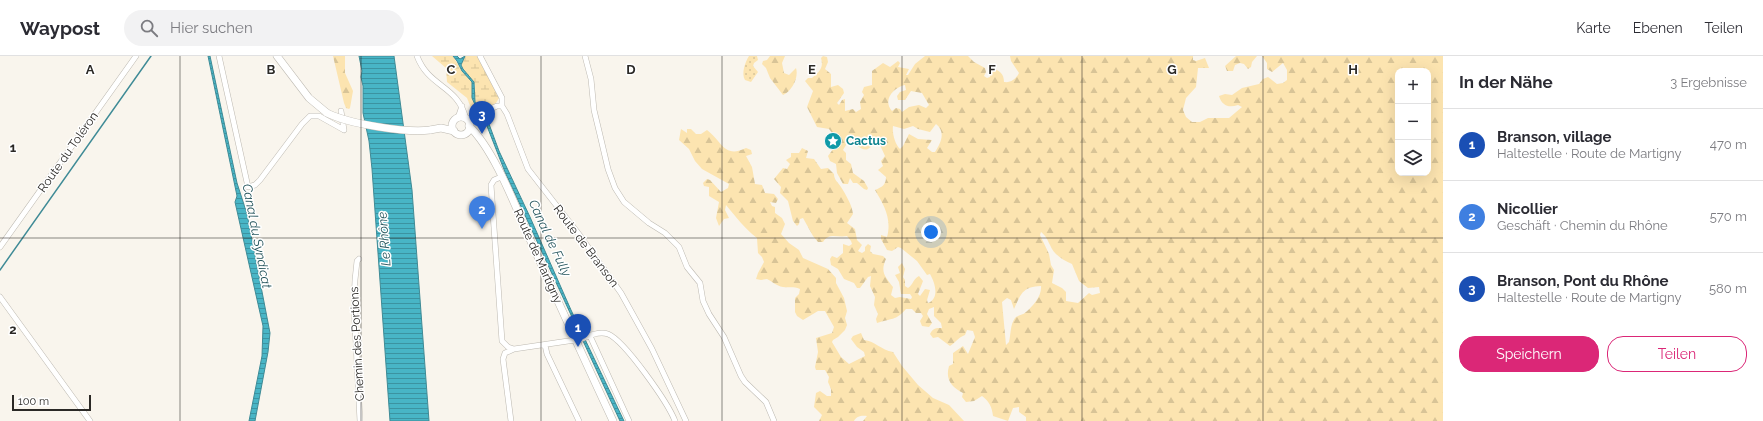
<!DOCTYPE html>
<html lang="de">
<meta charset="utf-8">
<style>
:root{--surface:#fff;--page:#f2f2f3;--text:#2b2b33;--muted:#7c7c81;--line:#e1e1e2;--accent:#db2777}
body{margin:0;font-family:Raleway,sans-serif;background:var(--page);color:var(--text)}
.controls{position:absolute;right:12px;top:12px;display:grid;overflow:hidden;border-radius:8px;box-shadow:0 4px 16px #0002}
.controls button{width:36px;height:36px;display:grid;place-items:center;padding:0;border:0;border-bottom:1px solid var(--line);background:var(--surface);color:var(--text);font:20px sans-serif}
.scale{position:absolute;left:12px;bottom:10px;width:79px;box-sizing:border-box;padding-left:4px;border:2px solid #2b2926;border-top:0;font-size:11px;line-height:14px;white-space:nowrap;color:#2b2926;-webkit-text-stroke:3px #fff;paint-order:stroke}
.you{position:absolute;left:931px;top:176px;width:14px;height:14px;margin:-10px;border:3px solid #fff;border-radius:50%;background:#1a73e8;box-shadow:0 0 0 6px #1a73e833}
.badge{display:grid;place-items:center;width:26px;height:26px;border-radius:50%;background:var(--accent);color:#fff;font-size:13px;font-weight:700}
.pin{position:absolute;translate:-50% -33px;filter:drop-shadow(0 1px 2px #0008)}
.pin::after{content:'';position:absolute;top:21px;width:14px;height:12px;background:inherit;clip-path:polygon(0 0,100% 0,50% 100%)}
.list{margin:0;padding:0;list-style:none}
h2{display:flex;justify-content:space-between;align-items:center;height:52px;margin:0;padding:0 16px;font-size:17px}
h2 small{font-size:13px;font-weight:400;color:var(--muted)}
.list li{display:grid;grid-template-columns:26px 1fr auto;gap:12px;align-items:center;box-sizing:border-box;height:72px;padding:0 16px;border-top:1px solid var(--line)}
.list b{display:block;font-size:15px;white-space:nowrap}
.list p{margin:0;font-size:13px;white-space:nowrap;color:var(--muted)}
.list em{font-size:13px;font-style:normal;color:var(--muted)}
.actions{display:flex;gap:8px;padding:12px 16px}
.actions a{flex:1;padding:9px 0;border:1px solid var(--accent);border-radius:16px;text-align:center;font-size:14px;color:var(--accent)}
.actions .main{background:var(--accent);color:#fff}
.icon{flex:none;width:22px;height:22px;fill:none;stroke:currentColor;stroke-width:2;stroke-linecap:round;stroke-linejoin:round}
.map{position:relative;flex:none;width:1443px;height:365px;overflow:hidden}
header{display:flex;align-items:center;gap:24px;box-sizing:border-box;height:56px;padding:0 20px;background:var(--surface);border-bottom:1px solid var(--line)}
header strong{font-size:19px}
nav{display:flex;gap:22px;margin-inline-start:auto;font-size:14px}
.search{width:280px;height:36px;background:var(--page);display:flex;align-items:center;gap:10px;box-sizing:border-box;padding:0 14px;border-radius:22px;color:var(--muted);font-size:15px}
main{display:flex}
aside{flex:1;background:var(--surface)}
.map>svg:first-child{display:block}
.green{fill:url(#green-dots)}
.forest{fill:url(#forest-firs);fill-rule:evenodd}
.wetland{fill:url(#wetland-marsh)}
.water{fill:url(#water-rules);stroke:#3f8b96}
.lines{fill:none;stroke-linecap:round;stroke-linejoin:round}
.stream{stroke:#3f8b96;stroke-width:1.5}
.minor-casing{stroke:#bdb9b1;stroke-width:6}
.secondary-casing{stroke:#bdb9b1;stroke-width:8}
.minor{stroke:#fff;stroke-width:5}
.secondary{stroke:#fff;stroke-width:7}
.secondary-bridge-casing{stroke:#bdb9b1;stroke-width:8;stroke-linecap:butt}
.secondary-bridge{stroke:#fff;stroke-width:7}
.grid{fill:none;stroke:#2b2926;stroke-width:1;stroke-opacity:0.55}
.labels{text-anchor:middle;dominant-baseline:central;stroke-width:3;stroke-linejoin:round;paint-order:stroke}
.culture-label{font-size:12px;font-weight:bold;fill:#0d838f;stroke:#fff;text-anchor:start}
.street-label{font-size:12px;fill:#2b2926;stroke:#fff}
.water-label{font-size:13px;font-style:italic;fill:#28575e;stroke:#fff}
.grid-label{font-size:13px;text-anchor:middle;font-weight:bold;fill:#2b2926;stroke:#fff;stroke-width:3;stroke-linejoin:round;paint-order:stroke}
</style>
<header>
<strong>Waypost</strong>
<div class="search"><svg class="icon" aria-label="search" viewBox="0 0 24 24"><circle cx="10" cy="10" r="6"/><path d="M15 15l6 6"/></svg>Hier suchen</div>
<nav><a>Karte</a><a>Ebenen</a><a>Teilen</a></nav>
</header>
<main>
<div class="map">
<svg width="1443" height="365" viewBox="0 0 1443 365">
<defs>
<pattern id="green-dots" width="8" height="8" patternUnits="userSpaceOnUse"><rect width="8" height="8" fill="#fce4b0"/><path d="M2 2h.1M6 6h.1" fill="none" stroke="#d8c497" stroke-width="1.8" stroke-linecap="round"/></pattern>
<pattern id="forest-firs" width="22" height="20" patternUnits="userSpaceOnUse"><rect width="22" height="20" fill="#fce4b0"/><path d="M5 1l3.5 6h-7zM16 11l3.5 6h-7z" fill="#d8c497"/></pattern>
<pattern id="wetland-marsh" width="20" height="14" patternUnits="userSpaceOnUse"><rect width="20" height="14" fill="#fce4b0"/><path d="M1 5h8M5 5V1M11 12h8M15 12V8" fill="none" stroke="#d8c497"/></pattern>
<pattern id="water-rules" width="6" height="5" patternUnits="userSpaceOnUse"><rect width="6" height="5" fill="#48b5c6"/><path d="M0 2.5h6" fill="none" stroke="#3c93a1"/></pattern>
</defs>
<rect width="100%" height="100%" fill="#f9f5ed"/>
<path class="green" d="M749 0H757L758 4 754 7 753 10 758 16 751 26 745 24C741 18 745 6 749 0Z"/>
<path class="forest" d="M333 0H345V17L353 35 350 52 349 53 346 52 344 47Z
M770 0H785L782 7 784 17 789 19 796 12C799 21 792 35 783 39L770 22 766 12 762 8 763 5 767 4Z
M823 0 827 1 828 6 825 13 831 18V31L838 29 843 33 844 37 837 47 839 49 842 44 845 43V55L853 53 856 56 861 53 860 46 864 39 862 36 864 31 872 29V15L883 7 890 11 898 5 900 7 898 11 909 13 906 19H908L915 8 925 0H968L974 6 985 12 986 16 984 20 987 22 990 21 991 12C999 14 1004 17 1004 26 1011 27 1016 23 1019 17L1011 5 1010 0H1193V4L1196 5 1205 2 1209 12H1198L1196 31 1186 42 1183 54 1186 61 1192 66H1200L1208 62H1229L1242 51 1238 49C1229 52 1222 50 1219 40L1225 38 1232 39 1242 32 1259 28 1263 23 1268 21 1277 28 1283 27 1287 24V14L1283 7 1272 16 1267 13V7L1262 0H1443V365H1026V361L1019 356V351L1013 352 1008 365 993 360C992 351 989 345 982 340L974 345 966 346 962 341 963 337C952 331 945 324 949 310L953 308V297L963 290 968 298 975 281 973 275 967 274 965 279C959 281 956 286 950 290L938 281 933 282 930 278C933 272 936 272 942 272L941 267 934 260V251L929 253 927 258 932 267 929 271 922 270 920 265 923 260 921 257H916L912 253H906C896 265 891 262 877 267L876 263 878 258 874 249 875 241 870 230 871 220 868 221 860 232H857L854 227 844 223 838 213 831 209 830 203 832 200 837 202 843 197V188L849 190 852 188 851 185 847 180C837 182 829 176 823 186H818L813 180 803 162 800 163 799 168 797 170 793 165 788 145 780 137 781 131 774 123 783 112 787 113 790 108 786 104 791 101V97H799L802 92 808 95 806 102 814 103 821 113 828 112 834 118C834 124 838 126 841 131 846 139 852 149 853 158L847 167 855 173 857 184 862 189 858 195 862 197 865 195V191L868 188 871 190 870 195 873 198 883 200 886 203C880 216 885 220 893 231L891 239 895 242 900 241 911 243 912 241 910 238H901L899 226 895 219 900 217 898 211 902 207 905 213 903 221 905 224V230L908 232C913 229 913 223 919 220L923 225 918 238 920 240 925 233 930 234 927 244 928 247C940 242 935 227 930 218L927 219 917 205 901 192 898 191 892 195 887 194 881 183V179L887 181C892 163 884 149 875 134 882 131 886 129 886 121L878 114 883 110 881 105 885 100 880 89C874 87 873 90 868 93 862 96 853 86 850 81H847L846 89 843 94 846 97V104L851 108 853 117 864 125 868 132 867 134 864 133 857 127H853L850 122 848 128H843L837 117 836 108 830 105 828 100 836 89 835 81 829 73 817 71 807 51 813 35 805 25 808 22H812C819 16 824 12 821 2ZM1398 15H1428V117H1398ZM905 29 906 34 900 36 897 40 898 44H905L911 35 922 37 929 49 926 52 919 49 909 51 902 56 900 53 896 52 892 55C882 44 894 31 905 29ZM936 68C946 76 941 87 935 96H932L927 92 932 84 918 83 909 78 903 90 900 93C895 88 892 77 893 70L904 73 913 70 918 73 930 76ZM1041 176C1046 180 1047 183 1050 189 1054 199 1063 204 1072 208L1079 225 1088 232 1099 231 1100 237 1092 239 1089 237 1078 247 1066 245V236L1062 232 1052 227 1054 214 1051 209 1049 198 1040 179ZM1041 230C1042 240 1033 250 1026 256 1023 259 1018 259 1015 262 1010 269 1011 278 1009 286L1006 289 1002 246 1007 242 1011 244 1014 253C1021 238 1022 231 1041 230Z
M1236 0H1257L1252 6 1251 11 1248 13 1244 8 1240 7 1235 9 1233 15H1227L1225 10Z
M681 73 687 77V73H691L696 78H701L707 74C722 85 724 103 746 92L751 94 752 98 746 100 752 111 755 128 762 129 765 137 774 138 778 143 776 147 770 146 772 150 775 151V157L782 162 785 168 781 178 789 187 799 194 803 202 828 213 836 222V227L844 242 847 255 845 262 847 269 845 274 838 281 833 284 832 286 841 301 849 308 865 300 864 296 857 291 851 283 853 280 861 277 864 284C875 285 881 294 893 296L902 310 918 329 933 342 949 349 964 365H863L867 360C862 359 856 360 854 365H819L822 359 814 351 816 337 820 335 827 340H831V333L828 326 829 321 825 314H816L815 311 818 296 816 282 832 277 834 271 825 255H818L803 264 797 260 795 256V242L799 238 800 233C793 230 789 232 783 231 776 230 772 225 767 223L761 224 756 223 758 217 764 206 762 201 758 197 757 182C744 172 736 161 726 149L725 154 729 162 724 163 719 170 716 162 719 146 709 140V131L704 130 703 127 707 123 710 124 721 136 728 132 729 128 702 113 695 105 689 93 679 84Z"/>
<path class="wetland" d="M432 0H453L462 15 472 26V38L478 55 473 57 467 42 447 26 446 12Z
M465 0H479L499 42 496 47 482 54 475 46V29L462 11 461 7Z"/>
<path class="water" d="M208 0H210L237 127 247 158 270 277 268 296 255 365H249L262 300 263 270 235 146 237 140Z
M359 0H394L412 134 429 365H390L372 113 369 85 363 57V30L361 21 362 15Z
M453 0H457L460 3 465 0 461 9 463 13 474 26 475 46 489 68 499 95 530 161 571 254 624 365H620L505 116 485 65 477 53 472 42V26L462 15 457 5Z"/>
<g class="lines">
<path class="stream" d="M0 214 151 0"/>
<g class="minor-casing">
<path id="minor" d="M219 0 248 131 255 129 260 124 302 68 310 60H319L344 74
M417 0C429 32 458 29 466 63
M480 0 502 42V50
M585 0 591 23 594 54 600 79 608 113 615 132 624 146 649 167 665 177 679 191 687 211 700 227 703 245 709 258 724 281 741 320 745 326 766 346 774 365
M502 50 507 58 528 113 578 177 621 237 652 293 686 365
M341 55 344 74
M458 62 462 50
M467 64 497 50H502
M501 121 494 124 491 129 502 285 508 291 514 293 575 284
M0 191 136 0
M359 203 357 205 355 224 354 249 360 365
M0 241 90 365
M590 280 629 365
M576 286C584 282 598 274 608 278 625 285 668 347 675 365
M545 289 547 298 579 365
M511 365 503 303 505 297 514 293"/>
</g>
<g class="secondary-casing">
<path id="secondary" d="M277 0 309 42 327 57
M452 70a9 9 0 1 1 18 0a9 9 0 1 1-18 0Z
M469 70C494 94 514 147 528 179 556 241 584 303 613 365
M430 74 441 72 454 75"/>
</g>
<use href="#minor" class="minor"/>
<use href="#secondary" class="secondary"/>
<g class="secondary-bridge-casing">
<path id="secondary-bridge" d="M327 57C349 68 406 77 430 74"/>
</g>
<use href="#secondary-bridge" class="secondary-bridge"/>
</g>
<path class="grid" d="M180 0V365M361 0V365M541 0V365M722 0V365M902 0V365M1082 0V365M1263 0V365M0 182H1443"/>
<defs>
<g id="sight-disc" transform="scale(0.9)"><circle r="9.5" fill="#0f9aa8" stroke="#fff"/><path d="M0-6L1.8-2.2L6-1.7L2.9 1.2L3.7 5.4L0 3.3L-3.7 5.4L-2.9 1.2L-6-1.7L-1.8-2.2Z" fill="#fff"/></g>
</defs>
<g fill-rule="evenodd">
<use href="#sight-disc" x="833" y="85"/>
</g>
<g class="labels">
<g class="culture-label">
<text x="846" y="85">Cactus</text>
</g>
<g class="street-label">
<text transform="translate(68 96) rotate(-55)">Route du Toléron</text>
<text transform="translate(586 190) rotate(53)">Route de Branson</text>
<text transform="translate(538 200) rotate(66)">Route de Martigny</text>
<text transform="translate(357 288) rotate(-93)">Chemin des Portions</text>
</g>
<g class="water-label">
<text transform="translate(257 180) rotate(79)">Canal du Syndicat</text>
<text transform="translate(550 182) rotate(65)">Canal de Fully</text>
<text transform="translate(384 183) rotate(-94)">Le Rhône</text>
</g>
</g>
<g class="grid-label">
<text x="90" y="18">A</text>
<text x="271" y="18">B</text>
<text x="451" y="18">C</text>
<text x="631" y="18">D</text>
<text x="812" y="18">E</text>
<text x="992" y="18">F</text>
<text x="1172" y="18">G</text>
<text x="1353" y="18">H</text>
<text x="13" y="96">1</text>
<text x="13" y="278">2</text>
</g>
</svg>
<div class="controls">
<button>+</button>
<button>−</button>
<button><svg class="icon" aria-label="layers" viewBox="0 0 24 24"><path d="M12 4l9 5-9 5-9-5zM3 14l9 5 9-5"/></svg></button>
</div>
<div class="scale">100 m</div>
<div class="you"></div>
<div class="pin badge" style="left:578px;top:291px;background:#1a4fb4">1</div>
<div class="pin badge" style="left:482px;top:173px;background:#3f7fe0">2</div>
<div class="pin badge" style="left:482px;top:78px;background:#1a4fb4">3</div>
</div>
<aside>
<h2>In der Nähe<small>3 Ergebnisse</small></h2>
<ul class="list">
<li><span class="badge" style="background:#1a4fb4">1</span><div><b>Branson, village</b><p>Haltestelle · Route de Martigny</p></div><em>470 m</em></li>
<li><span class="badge" style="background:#3f7fe0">2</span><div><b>Nicollier</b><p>Geschäft · Chemin du Rhône</p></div><em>570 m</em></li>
<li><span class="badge" style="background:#1a4fb4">3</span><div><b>Branson, Pont du Rhône</b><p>Haltestelle · Route de Martigny</p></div><em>580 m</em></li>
</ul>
<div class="actions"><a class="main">Speichern</a><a>Teilen</a></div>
</aside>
</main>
